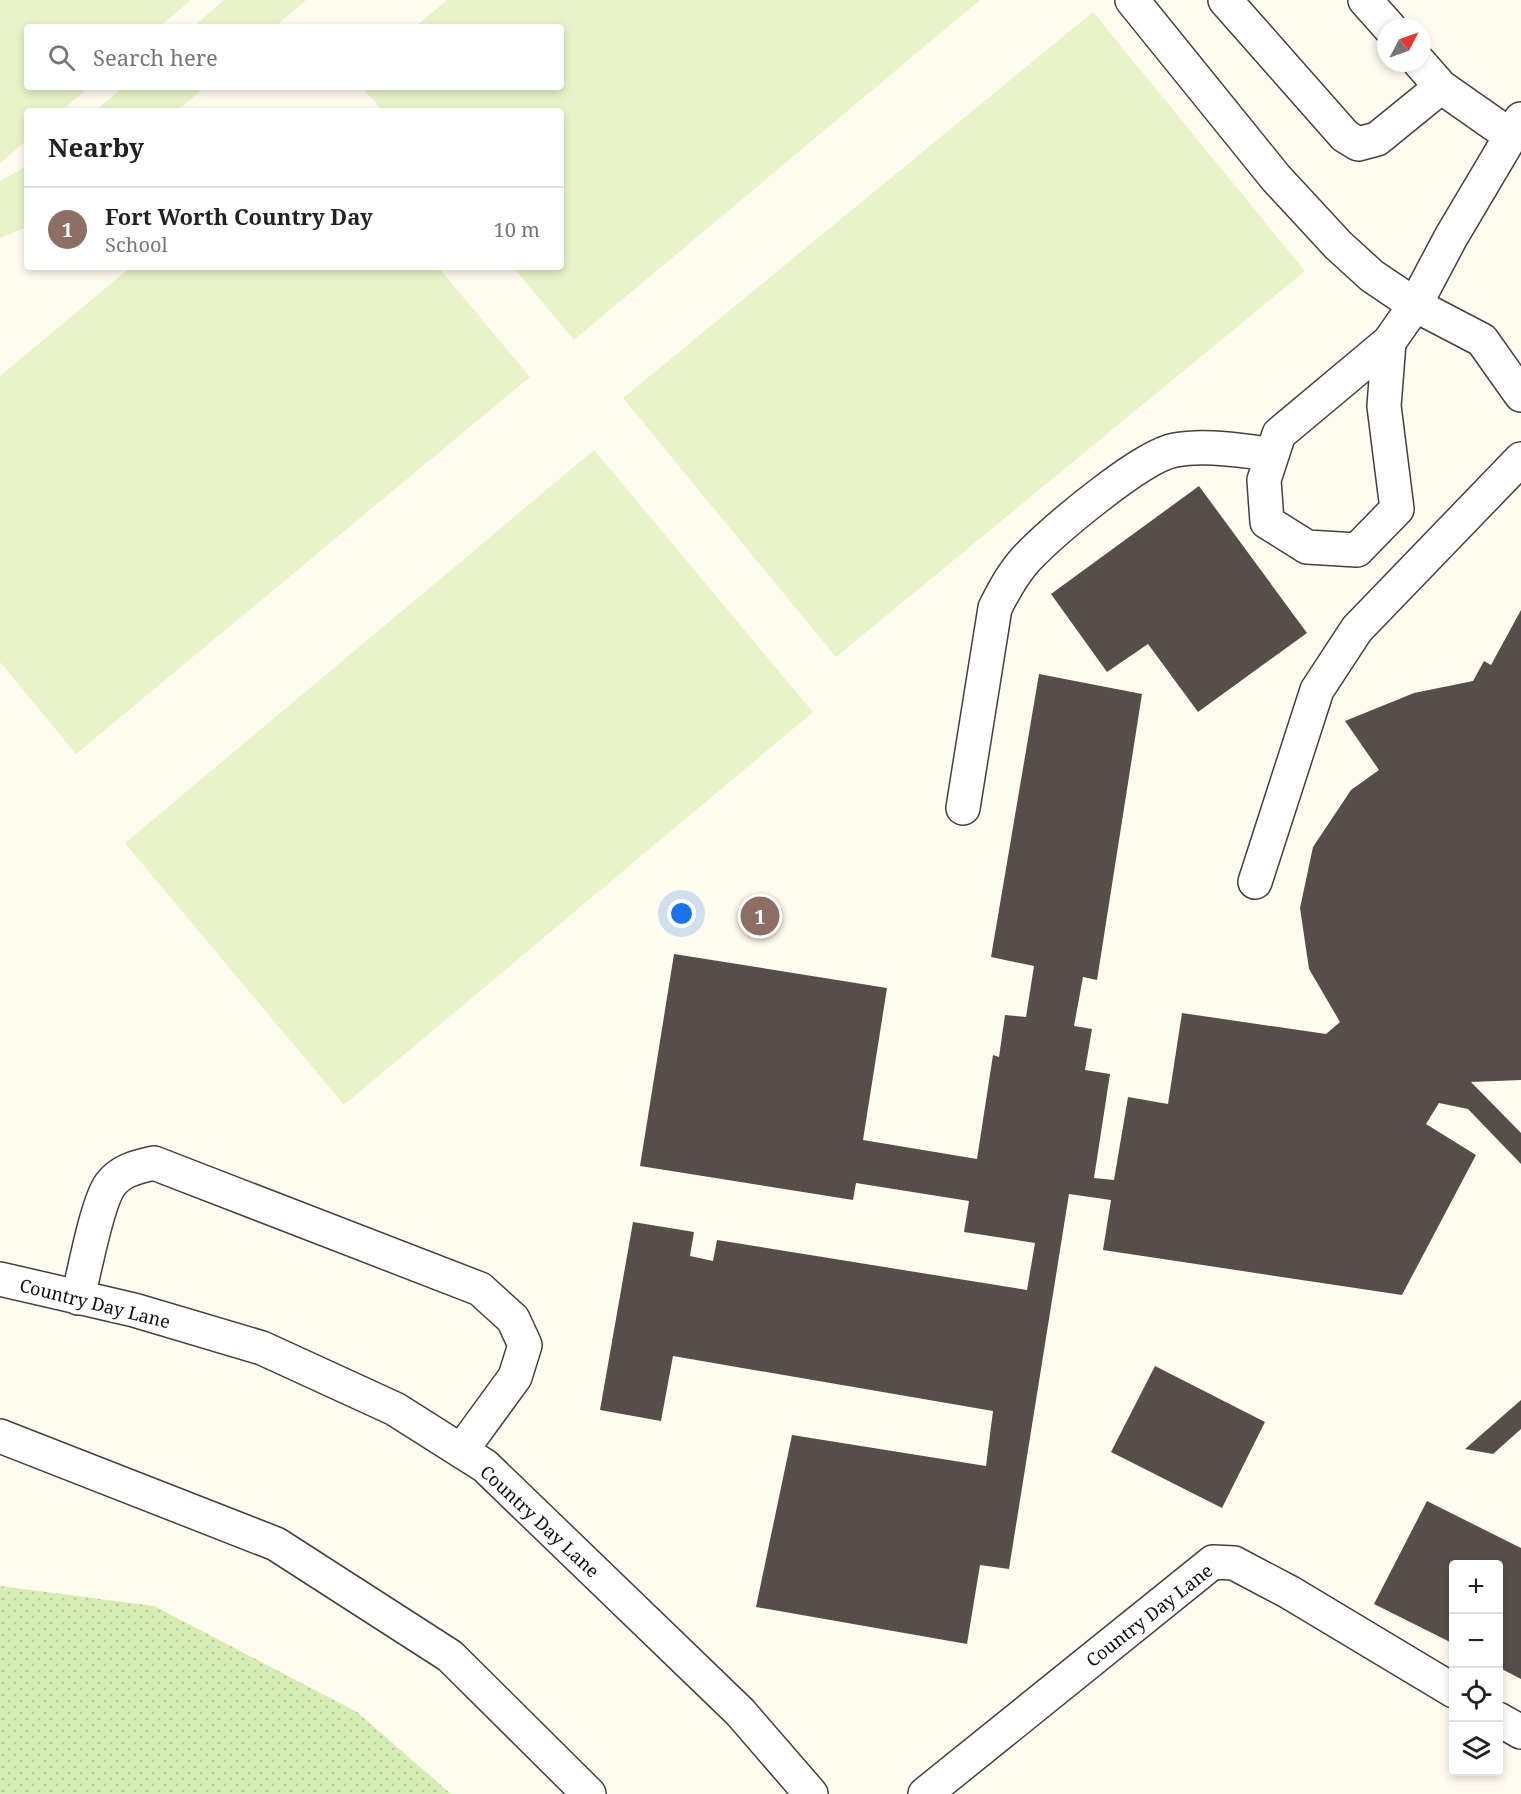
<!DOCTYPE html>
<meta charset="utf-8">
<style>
:root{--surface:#fff;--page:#f6f6f6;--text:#222;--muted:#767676;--line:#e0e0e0;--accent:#1a73e8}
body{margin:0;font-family:"Noto Serif",serif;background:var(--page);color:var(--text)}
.controls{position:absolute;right:18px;bottom:18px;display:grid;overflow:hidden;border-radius:6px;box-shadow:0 3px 9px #0003}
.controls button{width:54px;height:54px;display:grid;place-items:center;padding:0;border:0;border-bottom:2px solid var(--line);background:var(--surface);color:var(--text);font:30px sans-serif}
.compass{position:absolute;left:1377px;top:18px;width:54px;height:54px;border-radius:50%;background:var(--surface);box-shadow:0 3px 9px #0003;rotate:49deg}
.you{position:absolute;left:682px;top:914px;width:21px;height:21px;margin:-15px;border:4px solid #fff;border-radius:50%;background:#1a73e8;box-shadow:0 0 0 9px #1a73e833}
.badge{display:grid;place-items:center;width:39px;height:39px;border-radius:50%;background:var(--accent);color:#fff;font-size:20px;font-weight:700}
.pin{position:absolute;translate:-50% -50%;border:3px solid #fff;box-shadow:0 2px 6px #0006}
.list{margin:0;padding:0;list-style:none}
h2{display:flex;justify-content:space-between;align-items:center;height:78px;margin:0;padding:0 24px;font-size:26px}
h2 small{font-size:20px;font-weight:400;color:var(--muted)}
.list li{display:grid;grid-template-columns:39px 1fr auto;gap:18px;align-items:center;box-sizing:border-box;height:84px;padding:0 24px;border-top:2px solid var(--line)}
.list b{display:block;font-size:22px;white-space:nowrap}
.list p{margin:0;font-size:20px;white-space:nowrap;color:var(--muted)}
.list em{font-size:20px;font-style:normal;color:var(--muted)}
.icon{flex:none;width:33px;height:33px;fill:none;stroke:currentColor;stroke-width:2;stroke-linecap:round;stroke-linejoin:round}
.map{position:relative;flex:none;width:1521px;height:1794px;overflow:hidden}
.search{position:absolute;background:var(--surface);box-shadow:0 3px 9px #0003;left:24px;top:24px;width:540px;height:66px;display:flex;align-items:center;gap:15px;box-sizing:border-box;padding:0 21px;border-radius:6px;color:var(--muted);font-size:22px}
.panel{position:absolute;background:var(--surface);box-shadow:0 3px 9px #0003;left:24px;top:108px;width:540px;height:162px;border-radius:6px}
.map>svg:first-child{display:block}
.grass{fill:url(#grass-dots)}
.pitch{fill:#e8f4c7}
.building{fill:#584e49}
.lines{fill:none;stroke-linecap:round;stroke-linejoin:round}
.minor-casing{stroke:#414141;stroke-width:36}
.minor{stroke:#fff;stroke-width:33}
.labels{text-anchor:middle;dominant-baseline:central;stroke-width:6;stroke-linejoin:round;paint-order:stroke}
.street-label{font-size:18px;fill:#0e0e0e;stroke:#fff}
</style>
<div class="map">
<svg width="1521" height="1794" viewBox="0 0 1521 1794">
<defs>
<pattern id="grass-dots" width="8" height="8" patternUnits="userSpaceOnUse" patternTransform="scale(1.5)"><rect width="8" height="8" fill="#d6eeb4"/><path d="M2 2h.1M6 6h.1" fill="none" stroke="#b6cb9a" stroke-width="1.8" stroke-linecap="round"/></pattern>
</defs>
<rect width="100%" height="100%" fill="#fffbef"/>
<path class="grass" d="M0 1586 154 1606 357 1712 451 1794H0Z"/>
<path class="pitch" d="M0 0H191L159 27H27V87H89L61 111H27V140L0 163Z
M224 0H306L275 27H193Z
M447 0H980L574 340 513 267H561V111H382L362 87H561V27H415Z
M1093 12 1305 271 836 657 623 398Z
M123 87H205L177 111H95Z
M27 166V227L0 238V181Z
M131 267H438L530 377 76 754 0 662V376Z
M594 450 813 712 344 1105 125 843Z"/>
<path class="building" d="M1199 486 1307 633 1198 712 1148 644 1107 672 1051 594Z
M1521 610V1080L1471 1082 1521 1133V1164L1468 1109 1439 1103 1426 1124 1476 1155 1402 1295 1103 1250 1111 1200 1069 1194 1009 1569 980 1565 967 1644 756 1607 792 1435 986 1466 993 1411 673 1356 661 1421 600 1410 633 1222 694 1232 690 1256 713 1261 717 1240 1027 1290 1035 1243 964 1232 969 1201 856 1183 853 1200 640 1166 674 954 887 988 863 1140 977 1159 993 1055 999 1057 1005 1015 1026 1017 1034 966 991 957 1039 674 1142 694 1097 980 1083 977 1074 1026 1092 1029 1085 1070 1110 1074 1094 1178 1114 1180 1128 1097 1168 1104 1182 1013 1326 1034 1340 1022 1309 969 1300 908 1313 847 1351 790 1379 770 1345 721 1414 693 1473 681 1484 661 1491 665Z
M1155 1366 1265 1422 1222 1508 1111 1452Z
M1521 1400V1429L1493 1454 1465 1449Z
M1427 1501 1521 1548V1679L1498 1667V1564H1454V1644L1374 1604Z"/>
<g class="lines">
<g class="minor-casing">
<path id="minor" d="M1132 0 1276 178 1338 245 1372 276 1415 305 1482 340 1521 395
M1225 0 1345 136 1358 144 1377 139 1441 87
M1365 0 1389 27
M1420 63 1441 87 1511 136
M1389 342 1384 406 1397 509 1357 550 1307 547 1267 522 1264 480 1279 434 1389 342 1415 305 1451 237 1521 119
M963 808 995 608C1004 590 1013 573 1027 558 1053 531 1141 456 1175 450 1206 444 1242 451 1272 454
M1255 882 1317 690 1357 629 1521 459
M0 1279 134 1310 262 1348 395 1409 485 1466 740 1712 811 1794
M78 1298C84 1273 97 1203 110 1185 121 1170 137 1167 154 1163L480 1289 513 1319 525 1345 515 1377 461 1451
M0 1436 276 1544 450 1656 589 1794
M1498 1719 1521 1732
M925 1794 1213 1562 1234 1563 1289 1592 1454 1691"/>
</g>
<use href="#minor" class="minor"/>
</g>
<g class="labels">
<g class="street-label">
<text transform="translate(95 1303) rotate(14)">Country Day Lane</text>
<text transform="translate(540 1521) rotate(43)">Country Day Lane</text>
<text transform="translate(1149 1615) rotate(-38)">Country Day Lane</text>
</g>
</g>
</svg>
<div class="controls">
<button>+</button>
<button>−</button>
<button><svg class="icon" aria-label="locate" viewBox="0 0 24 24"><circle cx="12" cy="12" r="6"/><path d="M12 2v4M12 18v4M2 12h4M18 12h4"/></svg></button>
<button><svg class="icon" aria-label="layers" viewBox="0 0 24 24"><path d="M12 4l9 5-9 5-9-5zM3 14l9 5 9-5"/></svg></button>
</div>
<svg class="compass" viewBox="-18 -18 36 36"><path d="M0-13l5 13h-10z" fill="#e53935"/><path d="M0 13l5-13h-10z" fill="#767676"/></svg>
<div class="you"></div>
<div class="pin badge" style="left:760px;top:916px;background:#8d6e63">1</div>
<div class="search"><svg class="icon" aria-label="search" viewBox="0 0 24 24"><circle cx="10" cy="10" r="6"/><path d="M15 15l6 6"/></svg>Search here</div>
<section class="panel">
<h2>Nearby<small></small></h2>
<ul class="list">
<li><span class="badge" style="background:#8d6e63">1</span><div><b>Fort Worth Country Day</b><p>School</p></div><em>10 m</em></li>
</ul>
</section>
</div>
